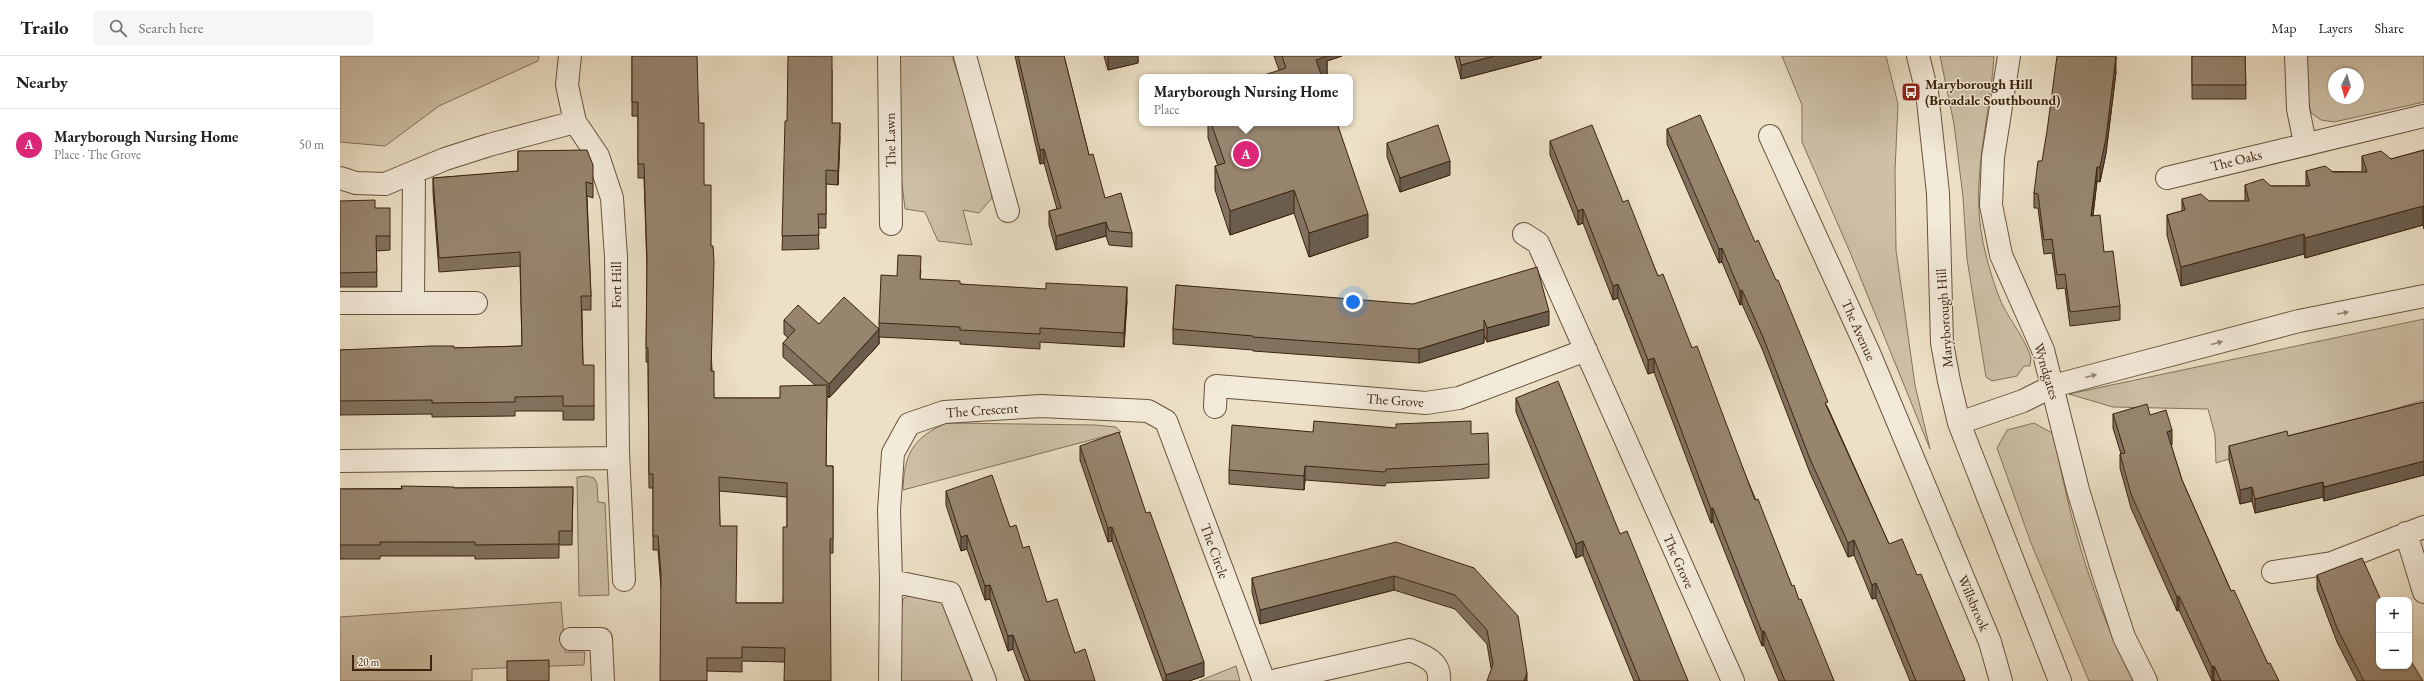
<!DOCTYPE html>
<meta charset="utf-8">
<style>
:root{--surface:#fff;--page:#f6f6f6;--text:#202124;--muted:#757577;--line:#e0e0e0;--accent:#db2777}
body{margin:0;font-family:"EB Garamond",serif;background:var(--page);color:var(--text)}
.controls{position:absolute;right:12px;bottom:12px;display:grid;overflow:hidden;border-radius:8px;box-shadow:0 1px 3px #0004}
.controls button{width:36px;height:36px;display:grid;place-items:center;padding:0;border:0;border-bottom:1px solid var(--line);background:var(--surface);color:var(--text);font:20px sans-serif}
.compass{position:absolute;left:1988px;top:12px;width:36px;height:36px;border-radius:50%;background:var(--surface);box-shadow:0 1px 3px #0004;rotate:185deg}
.scale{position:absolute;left:12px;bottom:10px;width:80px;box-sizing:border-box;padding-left:4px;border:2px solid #3b2310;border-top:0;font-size:11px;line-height:14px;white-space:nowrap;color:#3b2310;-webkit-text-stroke:3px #f3ebda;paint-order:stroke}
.you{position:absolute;left:1013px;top:246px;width:14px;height:14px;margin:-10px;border:3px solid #fff;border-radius:50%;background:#1a73e8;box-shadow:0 0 0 6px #1a73e833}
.badge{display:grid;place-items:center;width:26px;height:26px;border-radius:50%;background:var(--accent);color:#fff;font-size:13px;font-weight:700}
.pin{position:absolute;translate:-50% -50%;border:2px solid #fff;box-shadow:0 1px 4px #0006}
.popup{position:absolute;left:799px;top:18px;width:214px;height:52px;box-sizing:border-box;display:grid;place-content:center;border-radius:8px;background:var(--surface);filter:drop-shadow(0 1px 3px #0005);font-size:13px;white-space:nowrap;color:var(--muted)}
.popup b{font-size:15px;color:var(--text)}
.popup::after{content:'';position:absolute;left:50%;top:100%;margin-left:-8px;border:8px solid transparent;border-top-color:var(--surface)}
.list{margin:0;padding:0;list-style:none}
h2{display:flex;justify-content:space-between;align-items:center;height:52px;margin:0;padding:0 16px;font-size:17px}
h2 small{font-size:13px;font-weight:400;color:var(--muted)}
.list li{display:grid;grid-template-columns:26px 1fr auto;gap:12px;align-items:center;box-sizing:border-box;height:72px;padding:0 16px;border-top:1px solid var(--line)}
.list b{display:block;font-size:15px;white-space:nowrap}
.list p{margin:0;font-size:13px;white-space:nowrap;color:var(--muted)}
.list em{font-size:13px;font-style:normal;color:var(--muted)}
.icon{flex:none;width:22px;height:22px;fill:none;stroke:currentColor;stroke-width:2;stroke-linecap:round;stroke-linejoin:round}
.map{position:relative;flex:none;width:2084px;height:625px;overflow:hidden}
header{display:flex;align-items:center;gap:24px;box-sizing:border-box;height:56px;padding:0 20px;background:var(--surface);border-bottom:1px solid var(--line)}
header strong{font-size:19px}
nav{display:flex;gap:22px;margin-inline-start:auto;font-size:14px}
.search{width:280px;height:36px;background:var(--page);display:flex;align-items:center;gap:10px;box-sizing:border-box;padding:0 14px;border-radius:8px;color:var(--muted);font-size:15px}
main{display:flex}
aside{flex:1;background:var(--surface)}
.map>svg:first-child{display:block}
.green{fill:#cec0a7;stroke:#84725c;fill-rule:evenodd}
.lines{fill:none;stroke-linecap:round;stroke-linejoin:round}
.minor-casing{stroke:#67523e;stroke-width:24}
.minor{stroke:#f3ebda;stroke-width:22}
.wall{fill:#82725f;stroke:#3b2310;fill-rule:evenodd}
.shaded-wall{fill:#6a5d4e;stroke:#3b2310}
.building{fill:#97856f;stroke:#3b2310;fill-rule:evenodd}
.oneway{fill:#978775}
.labels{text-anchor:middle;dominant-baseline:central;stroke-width:3;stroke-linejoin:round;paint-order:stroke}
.poi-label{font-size:14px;font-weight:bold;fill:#3b2310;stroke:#f3ebda;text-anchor:start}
.street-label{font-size:14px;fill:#3b2310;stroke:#f3ebda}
</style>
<header>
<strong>Trailo</strong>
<div class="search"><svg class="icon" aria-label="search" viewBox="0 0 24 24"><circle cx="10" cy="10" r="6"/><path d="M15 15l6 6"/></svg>Search here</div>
<nav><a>Map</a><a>Layers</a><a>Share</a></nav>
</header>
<main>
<aside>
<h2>Nearby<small></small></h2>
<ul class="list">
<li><span class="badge">A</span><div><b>Maryborough Nursing Home</b><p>Place · The Grove</p></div><em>50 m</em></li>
</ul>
</aside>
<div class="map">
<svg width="2084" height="625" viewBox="0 0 2084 625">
<rect width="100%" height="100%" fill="#ece0c6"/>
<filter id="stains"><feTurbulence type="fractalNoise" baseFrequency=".005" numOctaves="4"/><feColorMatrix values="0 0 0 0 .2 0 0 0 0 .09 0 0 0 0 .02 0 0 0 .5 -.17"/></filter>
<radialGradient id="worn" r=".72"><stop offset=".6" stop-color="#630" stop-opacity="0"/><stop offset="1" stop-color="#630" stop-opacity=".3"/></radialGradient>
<path class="green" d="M0 0H199L198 5 99 50 45 90 0 86Z
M558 0H612L647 108 652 142 639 157 623 154 632 189 598 185 585 156 565 153 559 102Z
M1442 0H1546L1558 48 1555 115 1556 194 1575 329 1590 393 1510 196 1462 86V49Z
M1600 0H1654C1650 70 1627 128 1646 199 1650 215 1655 232 1662 248 1671 266 1685 282 1691 302L1690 310H1684L1677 320 1652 325 1646 321 1627 203 1623 141 1614 68Z
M1967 0H2084V46L1994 66 1981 64 1971 57 1968 43ZM1994 18H2018V42H1994Z
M2084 263V344L1876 407 1875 379 1868 353 1773 351 1729 338Z
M607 367 755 369 776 371 781 376 563 434C564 398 573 381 607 367Z
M1694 367 1714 378C1729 463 1753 548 1794 625H1749L1691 487 1657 392 1667 374Z
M247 420 254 422 257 428 258 446 265 447 269 539 239 540 237 421Z
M573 537 596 538 605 552 632 625H560L561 558 563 543Z
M221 546 225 596H245L244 609 132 613V625H0V561Z
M896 610 900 625H859Z"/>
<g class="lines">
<g class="minor-casing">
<path id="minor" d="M230 0 227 29 235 66 258 100 272 142 276 201 278 396 284 524
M549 0 551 168
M625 0 668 155
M1578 0 1587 36 1598 137 1602 287 1609 325 1619 367 1720 625
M1669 0 1653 101 1651 149 1661 199 1703 294 1738 434 1763 517 1784 581 1806 625
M1956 0 1958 53 1965 87
M1430 80 1529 297 1650 586 1661 625
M0 122 16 127 45 128 105 103 149 89 235 66
M1827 122 2084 60
M1184 178 1198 187 1393 625
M73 246 74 117
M0 247H136
M875 351 876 330 1086 347 1119 342 1246 294
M1619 367 1683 345 1713 330 1959 265 2084 240
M0 405 278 402
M2066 477 2084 536
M1933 516 1992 507 2084 471
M231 583H261L263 625
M550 625 551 525
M645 625 610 537 551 525 549 454 553 397 569 368 604 356 701 350 808 355 826 365 924 625
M933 625 1070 594C1085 600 1101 606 1099 625"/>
</g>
<use href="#minor" class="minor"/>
</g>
<path class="wall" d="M292 0 359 67 364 129 372 315 374 342H440L475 329 443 301V287L448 282 444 278V264L479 268 539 273V267L557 220 581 214 580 223 620 228 787 245 784 291 700 286V293L620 288V285L539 281V288L489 342 487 340 486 410H493V497H490L444 606 402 605V616L367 615 321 532 318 494H313V432H309L308 306H306L307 213 304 122H298V60H292ZM379 435 447 441V471L443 547H396L380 470Z
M675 0H724L749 99 765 142 792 177V191L769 189 766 180 716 194 709 169V155L717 153 704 107 700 108Z
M764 0H798V7L768 14Z
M934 0H1002L987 5V21L939 14Z
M1115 0H1201V2L1121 23Z
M1852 0H1905L1906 43H1852Z
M492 14V67L500 81 498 129 486 128V172H478L479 193 442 194 447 65Z
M1776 16 1766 97 1760 126 1757 125 1753 160 1764 196 1780 250V264L1730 270 1725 232 1717 233 1712 197 1704 198 1698 152H1694V137L1702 105Z
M868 67H997L1028 181 969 201 954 157 890 179 875 134V110H878L868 82Z
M1327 73 1488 352 1549 488 1577 519 1625 625H1570L1536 542 1532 543 1514 499 1508 501 1470 417 1423 295 1402 248 1400 249 1382 206 1379 207 1327 88Z
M1210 85 1283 146 1352 292 1452 530 1459 544 1494 625H1439L1424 589 1422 590 1373 466 1371 467 1314 316 1308 318 1278 242 1273 244 1243 167 1238 169 1210 99Z
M1047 87 1110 119 1060 136 1047 101Z
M2084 94V173L2083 169 1965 202 1964 198 1841 230 1827 179V159L1842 155V143L1869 145H1905V129L1931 130H1966V115L2022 116V100L2051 103Z
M178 95 253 128V142L247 140 251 240V254H242L243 309 254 350V364H223V355H175V360L92 361V358L0 359V294L114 292 182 290 180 210 99 216 93 136V122L178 116Z
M0 145 50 180V194L36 195 37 231H0Z
M836 229 1209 269 1147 286 1144 279V287L1079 307 913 295V294L833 288V273Z
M1176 342 1280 478 1348 625H1294L1243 499 1236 502 1176 356Z
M2084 346V419L1984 445 1983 441 1915 457 1912 445 1900 448 1889 404V390L1948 380Z
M1773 358 1810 359 1832 389H1831L1842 424 1891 535 1928 608 1939 625H1875L1874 624 1872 625 1839 554 1837 555 1791 452 1780 412V398H1781L1773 372Z
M973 376 1131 378 1149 408V422L1046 427 1045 430 965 424 964 434 889 428V414Z
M740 390 806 457 864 620 849 625H823L772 485 768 486 740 404Z
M233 431 232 489H219V502L135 503V500H40V503H0V433Z
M606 435 670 471 683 492 707 546 735 597 755 625H685L673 593 668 595 650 543 645 544 627 493 621 495 606 449Z
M1134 512 1187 625 1151 612 1147 588 1115 553 1054 534 920 568 912 536V522Z
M1977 519 2039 610 2083 625H2017L1997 586 1977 533Z"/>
<path class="shaded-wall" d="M768 0H798V7L768 14Z
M982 0H1002L987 5V21H976V4Z
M1154 0H1201V2L1121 23V9Z
M1776 1V16L1766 97 1760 126V111Z
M500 67V81L498 129V115Z
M704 93V107L700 108V94Z
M1110 105V119L1060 136V122Z
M1757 111V125L1751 174V160Z
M954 134V157L890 179V155Z
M2083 150V169L1965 202V182Z
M1243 153V167L1238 169V155Z
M1028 158V181L969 201V177Z
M766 166V180L716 194V180Z
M1964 178V198L1841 230V211Z
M1382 192V206L1379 207V193Z
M1278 228V242L1273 244V230Z
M787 231V245L784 291V277Z
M1402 234V248L1400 249V235Z
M1209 255V269L1147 286V272Z
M539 273V288L489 342V328Z
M1144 273V287L1079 307V293Z
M1314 302V316L1308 318V304Z
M1832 374V389L1827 390V376Z
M2084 405V419L1984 445V431Z
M965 410V424L964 434V420Z
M1983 426V441L1915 457V443Z
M1912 431V445L1900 448V434Z
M1373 452V466L1371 467V453Z
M772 471V485L768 486V472Z
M627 479V493L621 495V481Z
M1514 484V499L1508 501V487Z
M1243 485V499L1236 502V488Z
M1054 520V534L920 568V554Z
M1536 527V542L1532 543V529Z
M650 529V543L645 544V530Z
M1839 540V554L1837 555V541Z
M1424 575V589L1422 590V576Z
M673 579V593L668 595V580Z
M864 606V620L849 625H826V619Z
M1874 610V624L1872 625V611Z
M1187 617V625H1184Z"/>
<path class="building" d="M292 0H357L359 67H364V129H371V190H373L374 205 371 315H374V342H440V330L487 329 486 410H493V483H490L491 625H444L445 592 402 591V602H367V625H320L321 518 318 480H313V418H309L308 292H306L307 205 304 108H298V46H292ZM379 421 447 427V471H443V547H396L397 470H380Z
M448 0H492V67H500L498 115 486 114V158H478L479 179 442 180 445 65H447Z
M678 0H724L749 99 753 98 765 142 781 137 792 177 769 175 766 166 716 180 709 155 721 152 704 93 700 94Z
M942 0H987L976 4 982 21H918L946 12Z
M1119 0H1154L1121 9Z
M1717 0H1776L1766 82 1760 111H1757L1751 160 1760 159 1764 196 1773 195 1780 250 1730 256 1725 218 1717 219 1712 183 1704 184 1698 138 1694 137 1698 105H1702L1707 75Z
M1852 0H1905L1906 29H1852Z
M1360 59 1415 186 1418 184 1436 224H1438L1488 346 1485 347 1549 488 1562 483 1577 519 1581 518 1625 624 1622 625H1576L1536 527 1532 529 1514 484 1508 487 1470 403 1423 281 1402 234 1400 235 1382 192 1379 193 1327 73Z
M871 67H997L1028 158 969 177 954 134 890 155 875 110 885 107Z
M1098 69 1110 105 1060 122 1047 87Z
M1252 69 1283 146 1288 144 1318 220 1323 218 1352 292 1357 290 1415 444 1418 443 1452 530 1454 529 1459 544 1461 543 1494 625H1445L1424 575 1422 576 1373 452 1371 453 1314 302 1308 304 1278 228 1273 230 1243 153 1238 155 1210 85Z
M247 94 253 109V128L246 126 251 240H241L243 309H254V350H223V340L175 341V346L92 347V344L0 345V294L91 290H114V292L182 290 180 196 99 202 93 122 178 115V95Z
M2084 94V153L2083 150 1965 182 1964 178 1841 211 1827 159 1845 154 1842 143 1861 138 1869 145H1909L1905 129 1923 123 1931 130H1970L1966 115 1985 110 1993 116H2027L2022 100 2041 95 2051 103Z
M35 144V152H50V180H36L37 216 0 217V145Z
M558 199 581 200 580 223 620 225V228L706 233V227L787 231 784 277 700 272V278L620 274V271L539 267 541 219 557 220Z
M1197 211 1209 255 1147 272 1144 264V273L1079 293 913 281V280L833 273 836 229 1073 248Z
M504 241 539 273 489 328 443 287 455 274 444 264 458 249 479 268Z
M1218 325 1280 478 1287 475 1348 625H1300L1243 485 1236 488 1176 342Z
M2084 346V405L1984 431 1983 426 1915 443 1912 431 1900 434 1889 390 1947 375 1948 380Z
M1807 348 1810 359 1826 354 1832 374 1827 376 1842 424 1891 535 1894 534 1928 608 1930 607 1939 625H1881L1874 610 1872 611 1839 540 1837 541 1791 438 1780 398 1785 397 1773 358Z
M974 365 1056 372V368L1131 365V378L1148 377 1149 408 1046 413 1045 416 965 410 964 420 889 414 892 369 973 376Z
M779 376 806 457 810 456 864 606 826 619 772 471 768 472 740 390Z
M652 419 670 471 676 469 683 492 689 490 707 546 717 543 735 597 745 593 755 625H690L673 579 668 580 650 529 645 530 627 479 621 481 606 435Z
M61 430 114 431V432L233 431 232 475H219V488L135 489V486H40V489H0V433H62Z
M1056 486 1134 512 1178 560 1187 617 1184 625H1147L1153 608 1147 574 1115 539 1054 520 920 554 912 522Z
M2022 502 2041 544H2039V610H2069V602L2083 625H2024L1997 572 1977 519Z
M209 604V625H167V605Z"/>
<defs><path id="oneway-solid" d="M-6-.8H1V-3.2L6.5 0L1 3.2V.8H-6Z"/></defs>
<g class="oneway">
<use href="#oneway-solid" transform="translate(2003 257) rotate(-11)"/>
<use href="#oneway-solid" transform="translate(1877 287) rotate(-15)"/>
<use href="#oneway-solid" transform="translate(1751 320) rotate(-15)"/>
</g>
<defs>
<g id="bus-square" transform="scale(1)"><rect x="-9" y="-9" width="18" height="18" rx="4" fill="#8f2418" stroke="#f3ebda"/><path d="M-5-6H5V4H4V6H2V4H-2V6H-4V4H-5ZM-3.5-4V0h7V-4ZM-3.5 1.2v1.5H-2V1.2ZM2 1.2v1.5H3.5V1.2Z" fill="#fff"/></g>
</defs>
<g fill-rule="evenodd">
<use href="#bus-square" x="1571" y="36"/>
</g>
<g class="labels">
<g class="poi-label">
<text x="1585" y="28">Maryborough Hill<tspan x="1585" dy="16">(Broadale Southbound)</tspan></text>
</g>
<g class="street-label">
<text transform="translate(550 84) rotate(-91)">The Lawn</text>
<text transform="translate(1896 104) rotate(-14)">The Oaks</text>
<text transform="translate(276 229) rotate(-90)">Fort Hill</text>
<text transform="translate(1604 262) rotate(-94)">Maryborough Hill</text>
<text transform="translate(1519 274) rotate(66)">The Avenue</text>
<text transform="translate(1707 315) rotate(73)">Wyndgates</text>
<text transform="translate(1055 344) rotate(4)">The Grove</text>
<text transform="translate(642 354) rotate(-4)">The Crescent</text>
<text transform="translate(875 495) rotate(70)">The Circle</text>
<text transform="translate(1339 505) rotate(66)">The Grove</text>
<text transform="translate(1634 547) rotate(67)">Willsbrook</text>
</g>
</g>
<rect width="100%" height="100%" filter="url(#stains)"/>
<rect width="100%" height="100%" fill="url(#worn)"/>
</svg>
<div class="controls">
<button>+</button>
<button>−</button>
</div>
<svg class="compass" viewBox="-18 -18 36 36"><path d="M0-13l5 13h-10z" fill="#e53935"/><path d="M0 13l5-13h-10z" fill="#757577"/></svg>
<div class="scale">20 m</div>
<div class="you"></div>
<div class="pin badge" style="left:906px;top:98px">A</div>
<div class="popup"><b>Maryborough Nursing Home</b>Place</div>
</div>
</main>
